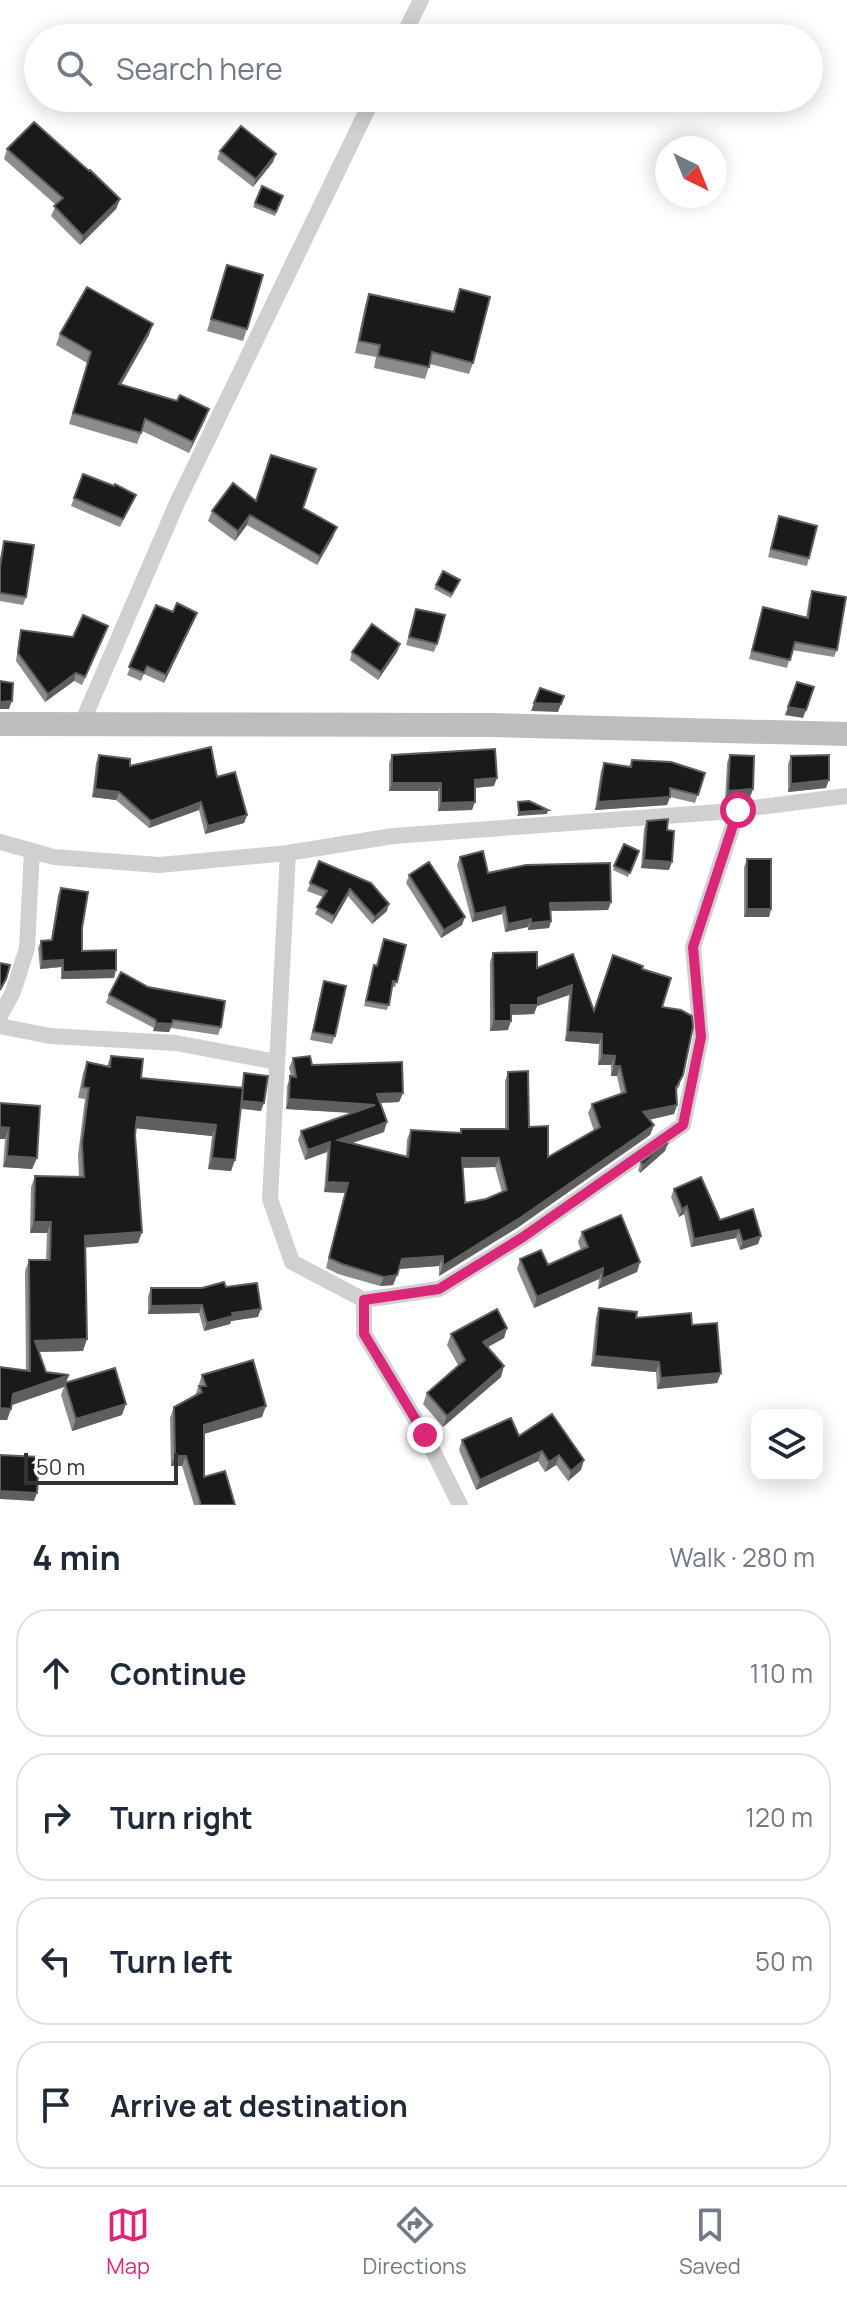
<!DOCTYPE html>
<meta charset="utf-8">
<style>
:root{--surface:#fff;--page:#f2f2f3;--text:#1f2937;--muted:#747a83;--line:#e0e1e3;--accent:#db2777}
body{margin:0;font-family:Manrope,sans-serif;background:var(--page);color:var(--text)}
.controls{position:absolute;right:24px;bottom:24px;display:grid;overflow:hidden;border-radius:16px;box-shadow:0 4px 20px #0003}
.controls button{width:72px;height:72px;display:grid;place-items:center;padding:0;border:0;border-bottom:2px solid var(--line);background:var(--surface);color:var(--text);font:40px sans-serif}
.compass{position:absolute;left:655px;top:136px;width:72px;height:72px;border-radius:50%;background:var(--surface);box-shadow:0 4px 20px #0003;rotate:137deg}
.scale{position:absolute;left:24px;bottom:20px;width:154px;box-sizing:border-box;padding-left:8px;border:4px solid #333;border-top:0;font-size:22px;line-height:28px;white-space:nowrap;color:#333;-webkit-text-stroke:6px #fff;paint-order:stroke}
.stop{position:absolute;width:24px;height:24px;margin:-18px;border:6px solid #db2777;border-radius:50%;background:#fff}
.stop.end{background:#db2777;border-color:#fff;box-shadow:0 2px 8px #0008}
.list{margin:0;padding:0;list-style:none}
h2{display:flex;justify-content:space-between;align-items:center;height:104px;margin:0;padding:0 32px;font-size:34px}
h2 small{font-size:26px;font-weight:400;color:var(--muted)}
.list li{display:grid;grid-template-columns:52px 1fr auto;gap:24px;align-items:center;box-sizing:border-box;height:128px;margin:0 16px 16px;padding:0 16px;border:2px solid var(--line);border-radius:32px}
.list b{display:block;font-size:30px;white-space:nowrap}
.list em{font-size:26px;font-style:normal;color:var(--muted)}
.icon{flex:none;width:44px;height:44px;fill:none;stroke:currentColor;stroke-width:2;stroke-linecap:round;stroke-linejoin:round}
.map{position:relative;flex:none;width:847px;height:1505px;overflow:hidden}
.search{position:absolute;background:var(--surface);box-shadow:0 4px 20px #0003;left:24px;right:24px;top:24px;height:88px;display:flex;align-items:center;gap:20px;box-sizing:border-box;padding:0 28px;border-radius:44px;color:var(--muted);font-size:30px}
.sheet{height:680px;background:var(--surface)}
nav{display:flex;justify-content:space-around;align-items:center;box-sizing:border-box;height:112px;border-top:2px solid var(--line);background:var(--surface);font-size:22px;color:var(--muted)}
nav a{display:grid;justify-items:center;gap:4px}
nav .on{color:var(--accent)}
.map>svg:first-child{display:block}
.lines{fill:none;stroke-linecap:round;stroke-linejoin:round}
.street{stroke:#d0d0d0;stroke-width:16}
.secondary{stroke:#bdbdbd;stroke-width:24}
.wall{fill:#8c8c8c;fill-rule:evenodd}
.shaded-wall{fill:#5f5f5f}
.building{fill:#1a1a1a;stroke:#5f5f5f;stroke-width:2;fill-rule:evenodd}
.route{stroke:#db2777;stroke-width:10}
</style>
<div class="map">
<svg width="847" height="1505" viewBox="0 0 847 1505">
<rect width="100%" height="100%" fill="#fff"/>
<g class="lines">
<path class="street" d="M402 38 421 0
M81 725 177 503 373 98
M0 842 54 857 159 865 288 853 270 1199 292 1262 364 1300V1334L425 1435 460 1505
M288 853 393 836 720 812 847 796
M0 1016 13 992 27 948 32 851
M0 1026 50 1036 176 1043 277 1062
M364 1300 439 1289 523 1237 683 1125 701 1037 693 947 738 810"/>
<path class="secondary" d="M0 724 493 725 847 734"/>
</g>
<path class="wall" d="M397 98H413L409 105Z
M7 149 120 199 116 209 80 245 51 216 56 205 4 159Z
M220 151 273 162 253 187 217 159Z
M262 186 283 196 275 216 253 207Z
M227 265 247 329 243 341 207 331Z
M460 289 473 363 469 374 430 364 425 379 374 368 376 357 355 353 365 306 369 294 453 312Z
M60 334 149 335 121 385 209 409 189 453 142 431 137 444 69 424 87 363 56 345Z
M83 474 136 495 120 527 71 506Z
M256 501 303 508 333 537 317 565 247 525 235 541 208 521 212 511Z
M779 516 809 558 807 566 768 557Z
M4 541 26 597 23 605 0 601V558Z
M460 580 451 598 434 589 436 585Z
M812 591 837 650 834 657 792 650 787 668 749 659 763 607 806 618 809 599Z
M156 605 173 612 197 613 164 683 144 674 141 681 127 675Z
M416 609 437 644 434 652 406 645Z
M21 630 73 637 105 633 82 685 74 681 45 702 16 661 19 638Z
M400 644 397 652 378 680 350 660 352 652Z
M99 755 130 766 217 777 247 815 244 823 205 834 199 810 149 828 116 800 92 797 96 763Z
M392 755 494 786 475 788 472 810 438 811V791H389V763Z
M730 755 753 789 750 797 725 799 727 763Z
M791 756 826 788 788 792V764Z
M632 760 705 773 695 803 670 797 667 805 595 810 601 771 604 763 629 767Z
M647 821 667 830 669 870 641 868 644 829Z
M624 844 639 851 628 877 613 870Z
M460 857 488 873 611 902 608 910 550 911 551 921 549 928 528 930V927L505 932 502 914 472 922 457 865Z
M747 859 771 909 769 917H744V867Z
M319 861 387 911 372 924 348 896 332 924 315 914 323 897 307 891Z
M409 875 462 925 441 938 406 883Z
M61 888 82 928V951L114 978 61 979V967L40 969 38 948 41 941 51 940 58 895Z
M493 953 537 968 573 954 594 1011 642 969 662 1007 680 1085 676 1091 677 1105 674 1114 649 1120 654 1125 650 1135 517 1228 439 1276V1266L399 1269 393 1285 380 1286 338 1274 326 1268 345 1193 324 1192 327 1152 305 1160 298 1140 301 1131 352 1113 286 1109 287 1086 291 1076 289 1068 293 1058 403 1093 399 1102 381 1103 384 1132 352 1143 406 1156 407 1139 411 1130 459 1133 461 1129H505V1081L508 1072 529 1127 548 1157 594 1131 588 1113 592 1104 621 1094 617 1076H611V1065H598L599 1044 565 1041 569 995 537 1006 534 1014 511 1015 508 1030 490 1031V962ZM495 1167 502 1192 486 1199 465 1203 462 1168Z
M374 965 397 982 395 987H392L387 1010 364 1006Z
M324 981 335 1036 332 1044 310 1040Z
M109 995 221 1027 218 1035 171 1028 169 1032 153 1031 154 1028 106 1003Z
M111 1056 141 1078 241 1088 244 1073 261 1111 241 1109 231 1171 208 1169 212 1136 136 1128 135 1135 142 1232 138 1243 85 1247 83 1351 39 1352 46 1372 69 1375 66 1383 122 1415 72 1431 61 1395 64 1387 12 1405 7 1420H0V1367L26 1370 25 1271 29 1260H46L47 1233H30L31 1187 35 1176 79 1177 78 1155 85 1099 78 1098 83 1073 87 1062 107 1066Z
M0 1103 37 1158 32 1169 3 1167 5 1139H0Z
M665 1151 640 1173 638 1170 641 1162Z
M674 1189 720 1220 753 1209 758 1244 740 1250 736 1238 691 1247 684 1214 679 1217 671 1197Z
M582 1232 640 1262 637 1272 598 1289 599 1279 534 1308 517 1269 520 1259 548 1265 581 1250 578 1242Z
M226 1287 258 1317 231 1321 230 1324 204 1331 199 1313 148 1314V1296L151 1288Z
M599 1308 636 1318 692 1325 721 1373 717 1383 657 1389 656 1372 591 1366 596 1318Z
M507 1328 504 1338 488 1347 501 1377 443 1427 423 1404 427 1393 458 1365 447 1345 451 1334Z
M202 1375 262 1417 204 1434V1477L235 1505H194L182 1466H171L170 1418 174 1407 195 1396Z
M552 1414 581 1470 568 1481 556 1465 545 1472 538 1461 476 1490 459 1450 462 1440 519 1436Z"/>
<path class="shaded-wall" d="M276 154 273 162 253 187 256 179Z
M120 199 116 209 80 245 83 236Z
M153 324 149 335 115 395 119 384Z
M209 409 205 420 189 453 193 442Z
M250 515 247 525 235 541 238 531Z
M337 527 333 537 317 565 320 556Z
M197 613 194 621 164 683 166 675Z
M400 644 397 652 378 680 381 672Z
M76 673 74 681 45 702 48 694Z
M12 701 9 709H0V702Z
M534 703 561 704 558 712 531 711Z
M788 707 806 710 803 718 785 715Z
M497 778 494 786 472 788 475 780Z
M829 780 826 788 788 792 791 784Z
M392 783H441L438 791H389Z
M95 789 119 792 116 800 92 797Z
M753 789 750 797 725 799 728 791Z
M670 797 667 805 595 810 598 802Z
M201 802 199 810 149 828 151 821Z
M475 802 472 810 438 811 441 803Z
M548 810 547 814 517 816 519 812Z
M247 815 244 823 205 834 208 826Z
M644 860 672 862 669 870 641 868Z
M350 889 348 896 332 924 334 916Z
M611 902 608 910 547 911 550 903Z
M389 904 387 911 372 924 375 917Z
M505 907 502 914 472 922 475 914Z
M747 909H771L769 917H744Z
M465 917 462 925 441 938 444 930Z
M531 919 528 927 505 932 508 924Z
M551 921 549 928 528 930 531 923Z
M63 960 61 967 40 969 42 961Z
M116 970 114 978 61 979 63 972Z
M572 985 569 995 537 1006 534 1014 508 1015 511 1005 538 998Z
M494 1021H511L508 1030 490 1031Z
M156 1023 172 1024 169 1032 153 1031Z
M568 1032 602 1034 599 1044 565 1041Z
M602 1055 615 1056 611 1065H598Z
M614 1066H620L617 1076H611Z
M403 1093 399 1102 374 1103 377 1094Z
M289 1099 375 1105 371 1114 286 1109Z
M241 1101 264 1103 261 1111 238 1108Z
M677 1105 674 1114 639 1122 643 1112Z
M137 1117 216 1125 212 1136 133 1128Z
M387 1122 384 1132 335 1149 338 1140Z
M654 1125 650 1135 517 1228 439 1276 443 1266Z
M0 1127 9 1128 5 1139H0Z
M330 1142 327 1152 305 1160 308 1150Z
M668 1144 665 1151 640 1173 643 1165Z
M7 1156 37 1158 32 1169 3 1167Z
M212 1158 235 1160 231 1171 208 1169Z
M462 1158H499L495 1167 458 1168Z
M327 1182 348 1183 345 1193 324 1192Z
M687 1206 684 1214 679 1217 682 1209Z
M34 1222H51L47 1233H30Z
M739 1230 736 1238 691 1247 694 1239Z
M142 1232 138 1243 81 1248 85 1236Z
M761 1236 758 1244 740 1250 743 1242Z
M443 1256 439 1266 398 1269 402 1259Z
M640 1262 637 1272 598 1289 602 1279Z
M603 1268 599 1279 534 1308 537 1297Z
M397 1275 393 1285 380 1286 384 1277Z
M202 1305 199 1313 148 1314 151 1306Z
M261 1309 258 1317 231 1321 230 1324 204 1331 207 1323 232 1313Z
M507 1328 504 1338 479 1352 483 1342Z
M87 1339 83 1351 31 1352 35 1341Z
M595 1356 659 1362 656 1372 591 1366Z
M504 1366 501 1377 443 1427 447 1416Z
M721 1373 717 1383 657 1389 661 1378Z
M69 1375 64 1387 9 1406 13 1394Z
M126 1404 122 1415 72 1431 76 1419Z
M266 1406 262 1417 200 1435 204 1425Z
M0 1408 11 1409 7 1420H0Z
M542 1451 538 1461 476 1490 480 1480Z
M559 1455 556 1465 545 1472 549 1462Z
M175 1456H186L182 1466H171Z
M584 1460 581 1470 568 1481 571 1471Z
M0 1491 37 1493 34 1501 0 1499Z"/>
<path class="building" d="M499 32 525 38H498Z
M34 122 89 171 90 170 120 199 83 236 54 206 63 198 7 149Z
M241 126 276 154 256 179 220 151Z
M262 186 283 196 276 212 255 203Z
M227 265 263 275 247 329 211 319Z
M87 287 153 324 119 384 177 401 180 395 209 409 193 442 145 419 141 433 73 413 91 352 60 334Z
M460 289 490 297 473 363 432 352 429 367 378 356 380 345 359 341 369 294 454 312Z
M271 455 316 469 303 508 337 527 320 556 250 515 238 531 212 511 233 483 256 501Z
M83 474 114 486 115 484 136 495 123 519 74 498Z
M779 516 817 526 809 558 771 549Z
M4 541 34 545 26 597 0 593V568Z
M443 571 460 580 452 594 436 585Z
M812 591 846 597 837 650 795 642 790 660 752 651 763 607 808 618Z
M177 603 197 613 166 675 147 666 144 673 129 667 156 605 173 612Z
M416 609 445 615 437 644 409 637Z
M83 615 108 626 85 677 76 673 48 694 18 653 21 630 73 637Z
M372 624 400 644 381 672 352 652Z
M0 681 13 683 12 701 0 702Z
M797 682 814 687 806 710 788 707Z
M540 688 564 696 561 704 534 703Z
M211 747 217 777 235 772 247 815 208 826 201 802 151 821 119 792 95 789 99 755 130 759V766Z
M495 749 497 778 475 780V802L441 803V783H392V755Z
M730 755 754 756 753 789 728 791Z
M829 755V780L791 784V756Z
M632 760 671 762 705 773 698 795 670 788V797L598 802 604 763 631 767Z
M529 801 548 810 519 812 518 802Z
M668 819 667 830 674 831 672 862 644 860 647 821Z
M624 844 639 851 630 873 614 866Z
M483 851 488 873 526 865 610 863 611 902 550 903 551 921 531 923V919L508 924 505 907 475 914 460 857Z
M747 859H771V909H747Z
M319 861 371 883 389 904 375 917 350 889 334 916 317 907 327 891 310 883Z
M429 862 465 917 444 930 409 875Z
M61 888 88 892 82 928V951L116 950V970L63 972V960L42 961 41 941 52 940Z
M384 939 406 945 397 982 393 981 389 1005 366 1001 374 965 377 966Z
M537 952V968L573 954 594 1011 613 955 643 966 642 969 671 978 662 1007 681 1010 692 1016 693 1027 683 1075 676 1088 677 1105 643 1112 654 1125 520 1218 443 1266V1256L402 1259 397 1275 384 1277 342 1264 329 1258 348 1183 327 1182 330 1142 308 1150 301 1131 375 1105 289 1099 290 1076 296 1077 293 1058 310 1056 312 1065 402 1062 403 1093 377 1094 387 1122 338 1140 408 1157 411 1130 461 1133V1129H508V1072L528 1071 529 1127 548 1126V1157L600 1127 592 1104 626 1092 620 1066H614L615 1056 602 1055V1034L568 1032 572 985 538 998V1005H511V1021H494L493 953ZM462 1158H499L507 1190 486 1199 465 1203Z
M0 963 10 965 6 979 0 990Z
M121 972 148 987 225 1001 221 1027 173 1020 172 1024 156 1023V1020L109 995Z
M324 981 346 986 335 1036 313 1032Z
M111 1056 143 1059 141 1078 243 1088 235 1160 212 1158 216 1125 137 1117 135 1135 142 1232 85 1236 87 1339 35 1341 46 1372 69 1375 13 1394 11 1409 0 1408V1367L30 1371 29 1260H50L51 1222H34L35 1176 84 1177 82 1144 89 1088 83 1087 87 1062 110 1067Z
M244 1073 268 1076 264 1103 242 1101Z
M0 1103 40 1106 37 1158 7 1156 9 1128 0 1127Z
M668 1143 643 1165 641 1162Z
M701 1177 720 1220 753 1209 761 1236 743 1242 739 1230 694 1239 687 1206 682 1209 674 1189Z
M621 1215 640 1262 602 1279 603 1268 537 1297 520 1259 541 1250 548 1265 588 1247 582 1232Z
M224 1282 226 1287 257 1283 261 1309 232 1313 233 1316 207 1323 202 1305 151 1306V1288H202Z
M599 1308 637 1312 636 1318 691 1313 692 1325 717 1323 721 1373 661 1378 659 1362 595 1356Z
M497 1309 507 1328 483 1342 504 1366 447 1416 427 1393 465 1360 451 1334Z
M253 1360 266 1406 204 1425V1477L225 1471 235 1505H201L186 1456H175L174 1407 202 1392 199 1386H206L202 1375Z
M115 1368 126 1404 76 1419 65 1383Z
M552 1414 584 1460 571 1471 559 1455 549 1462 542 1451 480 1480 462 1440 511 1418 519 1436Z
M0 1455 39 1457 37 1493 0 1491Z"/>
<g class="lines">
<path class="route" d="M425 1435 364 1334V1300L439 1289 523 1237 683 1125 701 1037 693 947 738 810"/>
</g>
</svg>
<div class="controls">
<button><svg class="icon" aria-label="layers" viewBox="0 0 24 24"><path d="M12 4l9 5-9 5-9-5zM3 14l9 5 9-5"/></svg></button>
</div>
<svg class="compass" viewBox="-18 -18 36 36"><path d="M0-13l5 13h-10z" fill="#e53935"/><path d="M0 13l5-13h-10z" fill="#747a83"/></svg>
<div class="scale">50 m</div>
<div class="stop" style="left:738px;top:810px"></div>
<div class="stop end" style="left:425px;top:1435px"></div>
<div class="search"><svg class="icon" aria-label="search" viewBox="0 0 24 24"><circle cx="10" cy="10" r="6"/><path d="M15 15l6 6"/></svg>Search here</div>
</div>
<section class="sheet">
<h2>4 min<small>Walk · 280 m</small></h2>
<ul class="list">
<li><svg class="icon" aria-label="ahead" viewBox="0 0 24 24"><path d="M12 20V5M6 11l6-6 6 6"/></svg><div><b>Continue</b></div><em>110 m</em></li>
<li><svg class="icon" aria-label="right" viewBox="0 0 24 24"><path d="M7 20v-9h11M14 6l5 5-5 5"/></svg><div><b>Turn right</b></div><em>120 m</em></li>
<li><svg class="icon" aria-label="left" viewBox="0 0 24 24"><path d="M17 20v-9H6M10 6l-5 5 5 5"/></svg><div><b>Turn left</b></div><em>50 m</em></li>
<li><svg class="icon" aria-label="arrive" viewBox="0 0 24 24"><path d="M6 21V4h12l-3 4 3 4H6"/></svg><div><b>Arrive at destination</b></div></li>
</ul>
</section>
<nav>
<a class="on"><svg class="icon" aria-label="map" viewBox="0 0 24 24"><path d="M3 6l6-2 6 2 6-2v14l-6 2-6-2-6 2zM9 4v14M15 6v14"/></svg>Map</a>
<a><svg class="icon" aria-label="directions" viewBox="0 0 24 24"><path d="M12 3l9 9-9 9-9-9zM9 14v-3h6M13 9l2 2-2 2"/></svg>Directions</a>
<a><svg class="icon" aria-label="saved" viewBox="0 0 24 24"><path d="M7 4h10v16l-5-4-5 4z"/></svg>Saved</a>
</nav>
